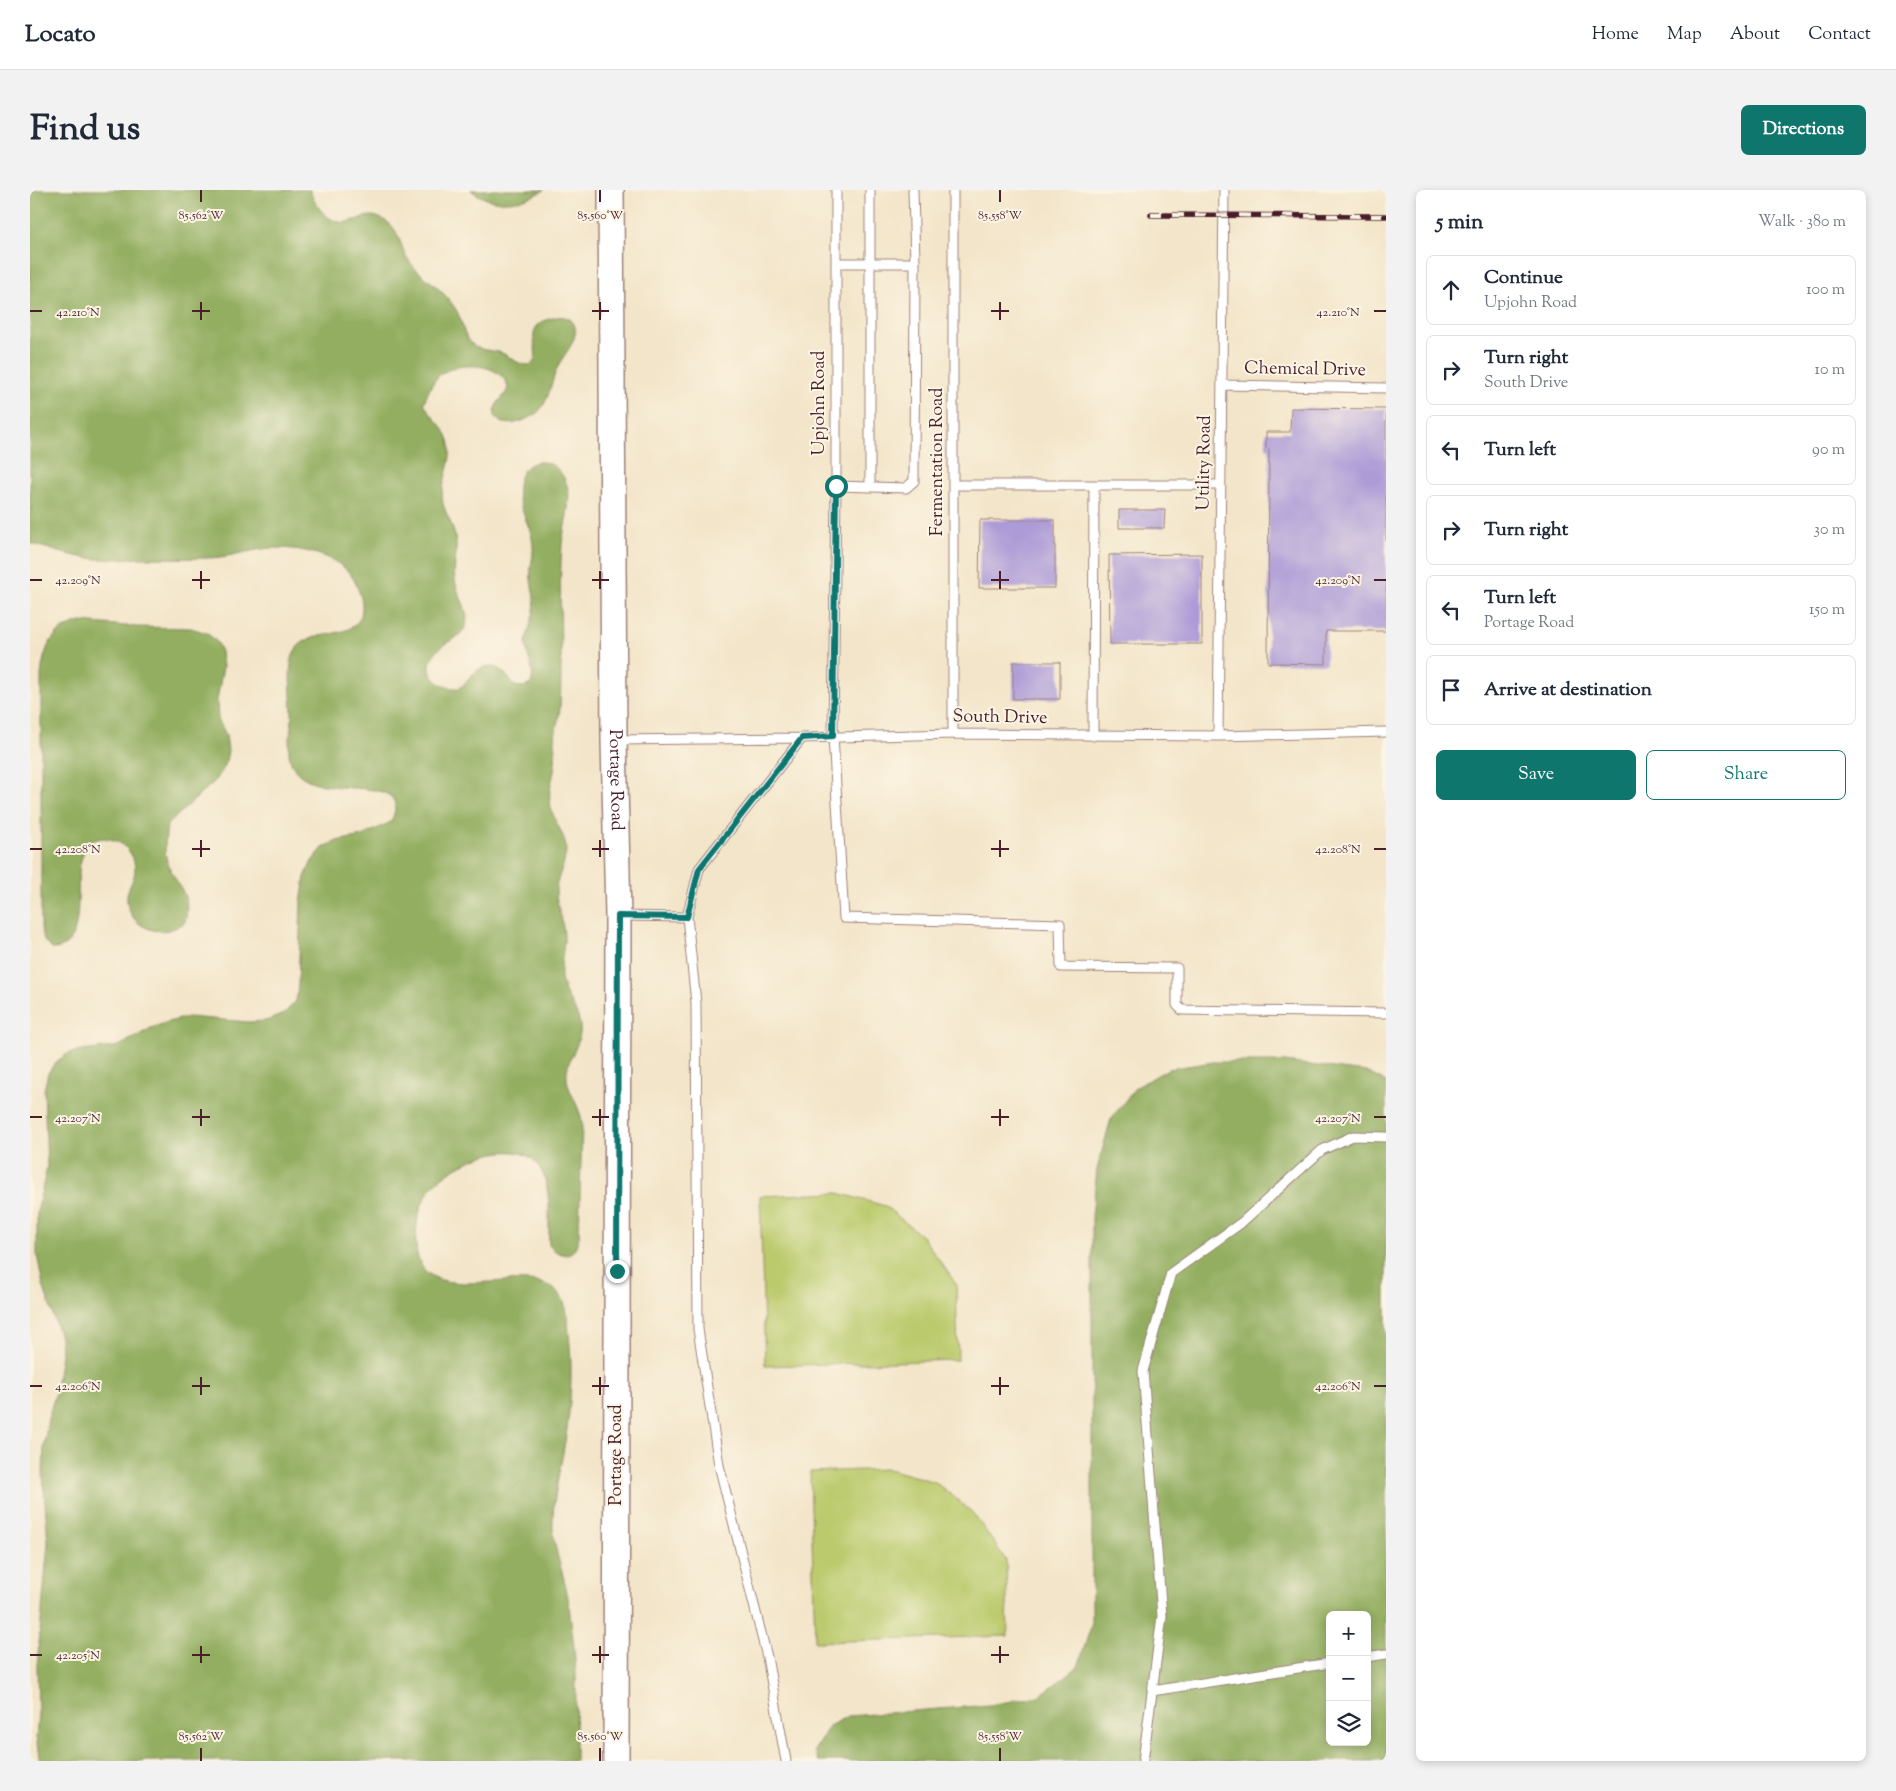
<!DOCTYPE html>
<meta charset="utf-8">
<style>
:root{--surface:#fff;--page:#f2f2f3;--text:#1f2937;--muted:#747a83;--line:#e0e1e3;--accent:#0f766e}
body{margin:0;font-family:"Sorts Mill Goudy",serif;background:var(--page);color:var(--text)}
.controls{position:absolute;right:15px;bottom:15px;display:grid;overflow:hidden;border-radius:8px;box-shadow:0 2px 8px #0003}
.controls button{width:45px;height:45px;display:grid;place-items:center;padding:0;border:0;border-bottom:1px solid var(--line);background:var(--surface);color:var(--text);font:25px sans-serif}
.stop{position:absolute;width:15px;height:15px;margin:-11px;border:4px solid #0f766e;border-radius:50%;background:#fff}
.stop.end{background:#0f766e;border-color:#fff;box-shadow:0 1px 5px #0008}
.list{margin:0;padding:0;list-style:none}
h2{display:flex;justify-content:space-between;align-items:center;height:65px;margin:0;padding:0 20px;font-size:21px}
h2 small{font-size:16px;font-weight:400;color:var(--muted)}
.list li{display:grid;grid-template-columns:32px 1fr auto;gap:15px;align-items:center;box-sizing:border-box;height:70px;margin:0 10px 10px;padding:0 10px;border:1px solid var(--line);border-radius:8px}
.list b{display:block;font-size:19px;white-space:nowrap}
.list p{margin:0;font-size:16px;white-space:nowrap;color:var(--muted)}
.list em{font-size:16px;font-style:normal;color:var(--muted)}
.actions{display:flex;gap:10px;padding:15px 20px}
.actions a{flex:1;padding:11px 0;border:1px solid var(--accent);border-radius:8px;text-align:center;font-size:18px;color:var(--accent)}
.actions .main{background:var(--accent);color:#fff}
.icon{flex:none;width:28px;height:28px;fill:none;stroke:currentColor;stroke-width:2;stroke-linecap:round;stroke-linejoin:round}
.map{position:relative;flex:none;width:1356px;height:1571px;overflow:hidden;border-radius:8px}
header{display:flex;align-items:center;gap:30px;box-sizing:border-box;height:70px;padding:0 25px;background:var(--surface);border-bottom:1px solid var(--line)}
header strong{font-size:24px}
nav{display:flex;gap:28px;margin-inline-start:auto;font-size:18px}
.intro{display:flex;align-items:center;justify-content:space-between;box-sizing:border-box;height:120px;padding:0 30px}
h1{margin:0;font-size:35px}
.button{padding:12px 22px;border-radius:8px;background:var(--accent);color:#fff;font-size:18px;font-weight:700}
main{display:flex;gap:30px;padding:0 30px}
aside{flex:1;background:var(--surface);border-radius:8px;box-shadow:0 2px 8px #0003}
.map>svg:first-child{display:block}
.green{fill:#baca6c;stroke:#82744c}
.forest{fill:#93ae60;stroke:#6e6646;fill-rule:evenodd}
.building{fill:#ad9bd7}
.lines{fill:none;stroke-linecap:round;stroke-linejoin:round}
.lane-casing{stroke:#9e827a;stroke-width:11}
.secondary-casing{stroke:#9e827a;stroke-width:28}
.lane{stroke:#fff;stroke-width:9}
.secondary{stroke:#fff;stroke-width:25}
.rail-casing{stroke:#4a1f2b;stroke-width:5.5}
.rail{stroke:#fcf5e5;stroke-width:4;stroke-dasharray:11;stroke-linecap:butt}
.route{stroke:#0f766e;stroke-width:6}
.ticks{fill:none;stroke:#4a1f2b;stroke-width:2}
.labels{text-anchor:middle;dominant-baseline:central;stroke-width:4;stroke-linejoin:round;paint-order:stroke}
.street-label{font-size:18px;fill:#4a1f2b;stroke:#fcf5e5}
.ticks-label{font-size:12px;text-anchor:middle;fill:#4a1f2b;stroke:#fcf5e5;stroke-width:4;stroke-linejoin:round;paint-order:stroke}
</style>
<header>
<strong>Locato</strong>
<nav><a>Home</a><a>Map</a><a>About</a><a>Contact</a></nav>
</header>
<div class="intro"><h1>Find us</h1><a class="button">Directions</a></div>
<main>
<div class="map">
<svg width="1356" height="1571" viewBox="0 0 1356 1571">
<rect width="100%" height="100%" fill="#fcf5e5"/>
<filter id="ink" filterUnits="userSpaceOnUse"><feTurbulence type="fractalNoise" baseFrequency=".02" numOctaves="2"/><feDisplacementMap in="SourceGraphic" scale="10" xChannelSelector="R" yChannelSelector="G"/><feConvolveMatrix kernelMatrix="1 2 1 2 8 2 1 2 1" color-interpolation-filters="sRGB"/></filter>
<filter id="wash" filterUnits="userSpaceOnUse"><feTurbulence type="fractalNoise" baseFrequency=".0096" numOctaves="4" result="noise"/><feDisplacementMap in="SourceGraphic" scale="20" xChannelSelector="R" yChannelSelector="G"/><feGaussianBlur stdDeviation="1.12" result="paint"/><feColorMatrix in="noise" values="0 0 0 0 0 0 0 0 0 0 0 0 0 0 0 0 0 1.4 0 .05"/><feComposite in="paint" operator="in"/></filter>
<g filter="url(#wash)">
<rect width="100%" height="100%" fill="#f3e5c9"/>
<path class="green" d="M808 1003 855 1016 892 1046 926 1094 928 1170 735 1176 730 1006Z
M858 1279 905 1292 942 1322 976 1370 978 1446 785 1452 780 1282Z"/>
<path class="forest" d="M0 0H280C284 15 299 35 317 32 333 29 339 21 356 31 368 38 370 54 376 66 384 81 399 89 411 101 416 106 421 112 425 118 433 129 432 147 443 155 451 161 463 160 472 163 479 166 485 172 492 174 514 180 502 153 504 144 505 134 514 130 523 128 528 126 536 126 541 130 554 143 535 163 529 174 525 182 523 190 520 199 518 207 514 216 508 222 499 230 471 242 465 225 461 211 484 204 476 192 465 172 428 172 411 184 402 191 398 203 394 213 400 227 414 235 419 250 425 271 409 292 413 314 416 324 421 332 424 342 430 360 421 378 426 395 429 408 440 421 436 435 430 453 402 453 400 476 399 491 416 499 429 498 434 495 436 491 440 487 458 468 473 477 484 496L494 497 501 494C506 478 496 468 496 453 497 442 502 432 504 421 506 409 502 400 501 389 499 378 504 367 503 356 502 337 489 321 488 302 486 265 529 260 538 299 540 308 538 317 537 326 535 336 533 345 532 354 528 409 533 464 530 518 529 529 525 540 525 551 524 558 526 566 525 574 524 587 518 598 520 611 521 629 535 642 536 659 536 674 527 686 526 700 526 717 535 734 534 751 533 764 530 775 531 788 534 807 548 819 550 835 553 855 534 870 537 889 539 905 550 915 552 933L549 1047 545 1059 538 1065C530 1064 524 1062 519 1055 518 1030 523 996 508 975 486 944 422 974 403 996 389 1013 385 1035 386 1056 391 1129 508 1063 532 1108 538 1119 538 1132 539 1144 543 1180 541 1221 534 1257 530 1281 524 1303 523 1328 521 1356 534 1381 538 1408 541 1433 545 1459 546 1485 546 1513 545 1542 545 1571H12L9 1567 6 1547 8 1525 7 1475 18 1353 13 1286 14 1257 18 1229 25 1205 31 1164 30 1147 13 1095 7 1065V1022L17 977 14 900 18 883 27 871 39 863 89 856 121 838 138 832 158 827 218 832 236 831 254 824 266 811 268 795 271 713 275 687 282 671 293 658 306 651 332 646 361 632C389 572 266 624 259 564 258 552 261 541 262 530 263 510 255 476 266 459 282 436 330 453 332 419 333 409 328 399 324 390 310 363 260 355 232 359 213 362 195 368 176 368 153 369 131 368 108 368 94 368 80 370 66 369 43 367 22 360 0 353Z
M441 0H514C491 14 463 18 441 0Z
M51 432 107 437 161 438 177 443 187 452 191 462 193 477 187 510 188 529 196 545 198 561 195 576 187 589 137 635C136 645 134 657 136 667 142 694 163 700 155 732 144 740 136 742 123 740 107 736 96 723 97 706 98 697 105 689 105 680 105 662 91 649 73 648 69 648 63 651 58 652 53 663 50 671 49 682 46 706 55 760 22 759L14 751 11 738V486C14 457 21 440 51 432Z
M1183 872H1255L1336 882 1356 892V1571H788L784 1561 799 1536 818 1526 960 1515 1009 1506 1048 1477 1062 1433V1027L1067 979 1081 929 1105 898 1138 879ZM1300 1425H1337V1552H1300Z"/>
<g id="blocks">
<path class="building" d="M1261 218 1356 219V441H1296V474L1238 473 1239 259 1236 258V242H1260Z
M1089 320H1135L1134 338H1089Z
M950 330H1025V398H949Z
M1172 364V454H1080L1079 365Z
M983 472H1030V509H983Z"/>
</g>
</g>
<g filter="url(#ink)">
<use href="#blocks" fill-opacity="0" stroke="#9e827a" stroke-width="1"/>
<g class="lines">
<g class="lane-casing">
<path id="lane" d="M806 0V296L803 546 814 728 1030 734 1031 777 1147 778V815L1152 820 1356 823
M883 0 885 73
M923 0V544
M806 73H885L884 291 876 298 806 296
M1193 195 1356 198
M924 295H1190
M840 297V0
M1063 546 1064 295
M1188 546 1194 0
M585 550 772 548 923 544 1188 546 1356 542
M590 726 657 727 666 813 668 1139 689 1275 737 1467 756 1571
M657 727 669 679 772 548
M1337 1467 1356 1464
M1122 1501 1300 1473
M1113 1571 1132 1426 1113 1181 1141 1083 1211 1033 1292 960 1323 946 1356 947"/>
</g>
<g class="secondary-casing">
<g id="secondary">
<path id="s1" d="M581 0 584 550 588 726 586 1571"/>
</g>
</g>
<use href="#lane" class="lane"/>
<use href="#secondary" class="secondary"/>
<g class="rail-casing">
<path id="rail" d="M1121 25 1356 26"/>
</g>
<use href="#rail" class="rail"/>
</g>
</g>
<g class="lines" filter="url(#ink)">
<path class="route" d="M587 1081 588 726 657 727 669 679 772 548 803 546 806 296"/>
</g>
<path class="ticks" d="M171 0V12M570 0V12M970 0V12M171 112V130M570 112V130M970 112V130M0 121H12M162 121H180M562 121H579M961 121H979M1344 121H1356M171 381V399M570 381V399M970 381V399M0 390H12M162 390H180M562 390H579M961 390H979M1344 390H1356M171 650V667M570 650V667M970 650V667M0 659H12M162 659H180M562 659H579M961 659H979M1344 659H1356M171 919V936M570 919V936M970 919V936M0 927H12M162 927H180M562 927H579M961 927H979M1344 927H1356M171 1187V1205M570 1187V1205M970 1187V1205M0 1196H12M162 1196H180M562 1196H579M961 1196H979M1344 1196H1356M171 1456V1473M570 1456V1473M970 1456V1473M0 1465H12M162 1465H180M562 1465H579M961 1465H979M171 1558V1571M570 1558V1571M970 1558V1571"/>
<g class="labels">
<g class="street-label">
<text transform="translate(1275 180) rotate(1)">Chemical Drive</text>
<text transform="translate(790 213) rotate(-90)">Upjohn Road</text>
<text transform="translate(908 272) rotate(-90)">Fermentation Road</text>
<text transform="translate(1175 273) rotate(-89)">Utility Road</text>
<text transform="translate(970 528) rotate(1)">South Drive</text>
<text stroke="none"><textPath href="#s1" startOffset="590">Portage Road</textPath></text>
<text transform="translate(587 1265) rotate(-90)">Portage Road</text>
</g>
</g>
<g class="ticks-label">
<text x="171" y="29">85.562°W</text>
<text x="570" y="29">85.560°W</text>
<text x="970" y="29">85.558°W</text>
<text x="48" y="126">42.210°N</text>
<text x="1308" y="126">42.210°N</text>
<text x="48" y="394">42.209°N</text>
<text x="1308" y="394">42.209°N</text>
<text x="48" y="663">42.208°N</text>
<text x="1308" y="663">42.208°N</text>
<text x="48" y="932">42.207°N</text>
<text x="1308" y="932">42.207°N</text>
<text x="48" y="1200">42.206°N</text>
<text x="1308" y="1200">42.206°N</text>
<text x="48" y="1469">42.205°N</text>
<text x="171" y="1550">85.562°W</text>
<text x="570" y="1550">85.560°W</text>
<text x="970" y="1550">85.558°W</text>
</g>
</svg>
<div class="controls">
<button>+</button>
<button>−</button>
<button><svg class="icon" aria-label="layers" viewBox="0 0 24 24"><path d="M12 4l9 5-9 5-9-5zM3 14l9 5 9-5"/></svg></button>
</div>
<div class="stop" style="left:806px;top:296px"></div>
<div class="stop end" style="left:587px;top:1081px"></div>
</div>
<aside>
<h2>5 min<small>Walk · 380 m</small></h2>
<ul class="list">
<li><svg class="icon" aria-label="ahead" viewBox="0 0 24 24"><path d="M12 20V5M6 11l6-6 6 6"/></svg><div><b>Continue</b><p>Upjohn Road</p></div><em>100 m</em></li>
<li><svg class="icon" aria-label="right" viewBox="0 0 24 24"><path d="M7 20v-9h11M14 6l5 5-5 5"/></svg><div><b>Turn right</b><p>South Drive</p></div><em>10 m</em></li>
<li><svg class="icon" aria-label="left" viewBox="0 0 24 24"><path d="M17 20v-9H6M10 6l-5 5 5 5"/></svg><div><b>Turn left</b></div><em>90 m</em></li>
<li><svg class="icon" aria-label="right" viewBox="0 0 24 24"><path d="M7 20v-9h11M14 6l5 5-5 5"/></svg><div><b>Turn right</b></div><em>30 m</em></li>
<li><svg class="icon" aria-label="left" viewBox="0 0 24 24"><path d="M17 20v-9H6M10 6l-5 5 5 5"/></svg><div><b>Turn left</b><p>Portage Road</p></div><em>150 m</em></li>
<li><svg class="icon" aria-label="arrive" viewBox="0 0 24 24"><path d="M6 21V4h12l-3 4 3 4H6"/></svg><div><b>Arrive at destination</b></div></li>
</ul>
<div class="actions"><a class="main">Save</a><a>Share</a></div>
</aside>
</main>
